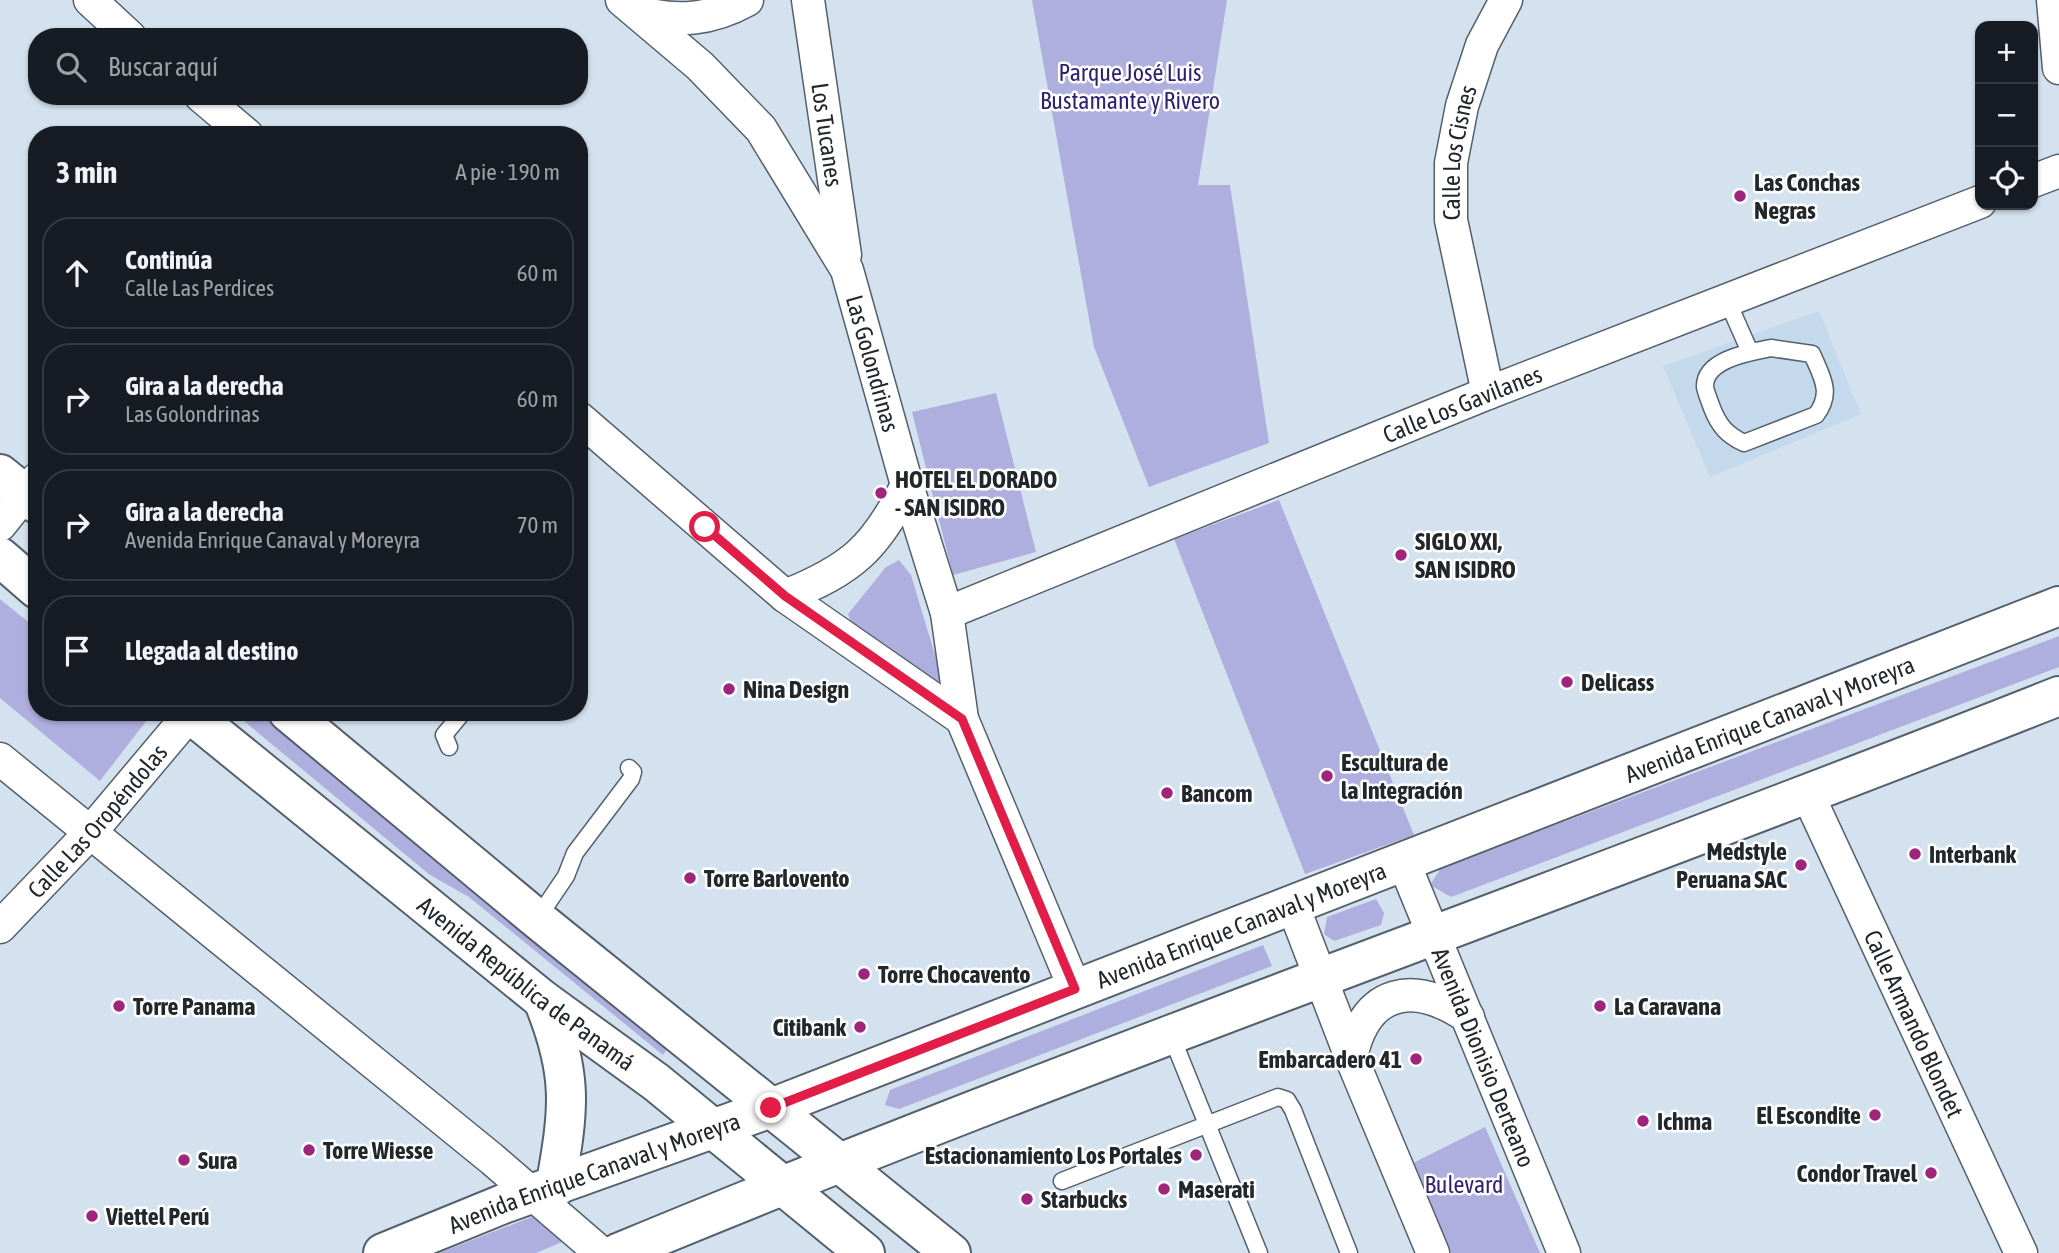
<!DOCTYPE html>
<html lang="es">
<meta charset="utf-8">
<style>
:root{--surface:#171b24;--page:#242831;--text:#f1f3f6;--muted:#9ea1a6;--line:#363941}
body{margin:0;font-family:"Asap Condensed",sans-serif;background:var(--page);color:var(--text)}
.controls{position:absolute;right:21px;top:21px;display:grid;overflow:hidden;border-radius:14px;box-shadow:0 2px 5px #0004}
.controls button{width:63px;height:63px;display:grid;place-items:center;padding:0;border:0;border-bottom:2px solid var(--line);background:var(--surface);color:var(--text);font:35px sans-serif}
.stop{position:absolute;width:21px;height:21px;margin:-16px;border:5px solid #e11d48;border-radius:50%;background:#fff}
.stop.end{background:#e11d48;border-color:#fff;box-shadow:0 2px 7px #0008}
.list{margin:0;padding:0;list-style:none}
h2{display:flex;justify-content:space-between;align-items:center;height:91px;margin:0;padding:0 28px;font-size:30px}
h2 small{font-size:23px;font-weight:400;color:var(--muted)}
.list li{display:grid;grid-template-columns:46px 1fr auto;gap:21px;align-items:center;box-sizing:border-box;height:112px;margin:0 14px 14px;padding:0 14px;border:2px solid var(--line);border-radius:28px}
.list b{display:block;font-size:26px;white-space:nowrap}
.list p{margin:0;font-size:23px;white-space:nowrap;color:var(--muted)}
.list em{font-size:23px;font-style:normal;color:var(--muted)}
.icon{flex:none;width:38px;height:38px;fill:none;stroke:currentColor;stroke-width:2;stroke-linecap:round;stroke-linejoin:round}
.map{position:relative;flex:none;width:2059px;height:1253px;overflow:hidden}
.search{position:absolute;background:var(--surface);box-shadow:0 2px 5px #0004;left:28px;top:28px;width:560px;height:77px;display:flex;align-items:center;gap:18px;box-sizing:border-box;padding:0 24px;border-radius:28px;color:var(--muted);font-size:26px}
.panel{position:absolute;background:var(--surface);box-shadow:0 2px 5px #0004;left:28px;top:126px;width:560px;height:595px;border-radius:28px}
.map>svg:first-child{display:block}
.built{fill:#c5d9ec}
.green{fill:#afafdf}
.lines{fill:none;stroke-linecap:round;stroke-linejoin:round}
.service-casing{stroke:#54606b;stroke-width:19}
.minor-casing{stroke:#54606b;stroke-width:35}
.tertiary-casing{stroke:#54606b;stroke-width:42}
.primary-casing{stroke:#54606b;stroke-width:42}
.service{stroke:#fff;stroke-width:16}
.minor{stroke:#fff;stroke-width:32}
.tertiary{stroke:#fff;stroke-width:38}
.primary{stroke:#fff;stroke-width:38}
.route{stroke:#e11d48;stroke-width:9}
.poi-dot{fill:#9f247b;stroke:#fff;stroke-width:2.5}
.labels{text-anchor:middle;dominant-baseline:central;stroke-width:5;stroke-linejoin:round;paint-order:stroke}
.park-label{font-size:24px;fill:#2e1f71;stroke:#fff}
.street-label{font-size:24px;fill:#22272c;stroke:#fff}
.poi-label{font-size:24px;font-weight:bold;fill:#22272c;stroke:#fff;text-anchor:start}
</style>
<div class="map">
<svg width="2059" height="1253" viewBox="0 0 2059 1253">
<rect width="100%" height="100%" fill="#d4e2ef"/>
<path class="built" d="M1819 311 1861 414 1710 477 1663 366Z"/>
<path class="green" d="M1032 0H1227L1198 185H1230L1269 443 1149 487 1094 347Z
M996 393 1036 552 953 575 912 412Z
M1279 500 1414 835 1305 874 1174 539Z
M899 560 911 575 941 675 937 689 852 625 848 614 886 567Z
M0 599 37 629V712H137L147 720 100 781 0 698Z
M2059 636V667L1451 897 1430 885 1441 868Z
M233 712H262L667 1049 663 1055 469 897 430 875Z
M1376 899 1384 913 1381 925 1334 941 1324 934 1327 917Z
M1263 945 1272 966 899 1109 885 1105 890 1090Z
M1485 1127 1540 1253H1451L1409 1165Z
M534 1216 551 1228 562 1242 536 1253H439Z"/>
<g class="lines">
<g class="service-casing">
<path id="service" d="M1727 300 1750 352
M1771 348 1812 354C1822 377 1833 393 1816 415L1744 443C1727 435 1719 426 1712 408 1710 402 1706 393 1705 387 1704 359 1751 352 1771 348Z
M449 747 444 735 463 712
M537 919 566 876 575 853 631 779 633 772 629 768
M1171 1035 1259 1253
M1062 1181 1278 1097 1287 1100 1293 1110 1349 1253"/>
</g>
<g class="minor-casing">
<g id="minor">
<path d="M90 0 130 37"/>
<path id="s1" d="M622 0 700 66 761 129 847 270 907 485 947 613 962 719 1075 989"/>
<path id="s2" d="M808 0 845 255"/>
<path d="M2053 0 2059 68"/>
<path d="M638 12C677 23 711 20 747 0"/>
<path d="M201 96 247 135"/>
<path d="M2033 181 2059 171"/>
<path id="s3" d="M1488 393 1451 220V163L1462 106 1482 45 1506 0"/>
<path d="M579 418 785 596 962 719"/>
<path d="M0 525 37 479"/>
<path d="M785 596C851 570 876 548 907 485"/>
<path id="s4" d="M947 613 1488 393 1980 202"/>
<path d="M0 759 492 1159 601 1253"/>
<path id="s5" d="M1808 795 2021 1253"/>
<path id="s6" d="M1404 863 1564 1253"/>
<path d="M1293 906 1351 1057 1433 1253"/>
<path id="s7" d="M0 927 89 834 190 714"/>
<path d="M1351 1057C1366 989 1413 980 1468 1017"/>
</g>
</g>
<g class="tertiary-casing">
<g id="tertiary">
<path id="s8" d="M383 1253 503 1204 771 1108 2059 606"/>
<path d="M618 1253C1094 1055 1580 886 2059 696"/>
</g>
</g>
<g class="primary-casing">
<g id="primary">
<path d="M0 474 37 504"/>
<path d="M0 557 37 589"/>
<path id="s9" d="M188 712 543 1000 656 1082 865 1253"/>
<path d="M288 712 537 919 951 1253"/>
<path d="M543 1000C574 1075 569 1110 555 1188"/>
</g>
</g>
<use href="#service" class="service"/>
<use href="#minor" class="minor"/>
<use href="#tertiary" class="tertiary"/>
<use href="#primary" class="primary"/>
</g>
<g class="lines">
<path class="route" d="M705 527 785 596 962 719 1075 989 771 1108"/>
</g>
<g class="poi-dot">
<circle cx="1740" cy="196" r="7"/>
<circle cx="881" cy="493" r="7"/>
<circle cx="1401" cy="555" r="7"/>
<circle cx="1567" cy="682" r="7"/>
<circle cx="729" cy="689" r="7"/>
<circle cx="1327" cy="776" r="7"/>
<circle cx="1167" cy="793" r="7"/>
<circle cx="1915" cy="854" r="7"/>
<circle cx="1801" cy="865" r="7"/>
<circle cx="690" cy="878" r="7"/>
<circle cx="864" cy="974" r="7"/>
<circle cx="119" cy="1006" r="7"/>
<circle cx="1600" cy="1006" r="7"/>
<circle cx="860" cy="1027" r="7"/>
<circle cx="1416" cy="1059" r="7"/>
<circle cx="1875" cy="1115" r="7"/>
<circle cx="1643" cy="1121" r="7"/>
<circle cx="309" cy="1150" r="7"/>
<circle cx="1196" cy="1155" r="7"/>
<circle cx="184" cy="1160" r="7"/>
<circle cx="1931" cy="1173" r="7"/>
<circle cx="1164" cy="1189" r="7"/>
<circle cx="1027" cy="1199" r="7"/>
<circle cx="92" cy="1216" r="7"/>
</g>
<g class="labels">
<g class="park-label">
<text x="1130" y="72">Parque José Luis<tspan x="1130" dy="28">Bustamante y Rivero</tspan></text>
<text x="1464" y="1184">Bulevard</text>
</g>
<g class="street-label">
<text stroke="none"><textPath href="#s2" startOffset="136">Los Tucanes</textPath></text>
<text stroke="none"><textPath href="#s3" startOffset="245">Calle Los Cisnes</textPath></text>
<text stroke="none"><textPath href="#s1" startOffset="452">Las Golondrinas</textPath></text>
<text stroke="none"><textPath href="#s4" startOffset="556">Calle Los Gavilanes</textPath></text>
<text stroke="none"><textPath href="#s8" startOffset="1486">Avenida Enrique Canaval y Moreyra</textPath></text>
<text stroke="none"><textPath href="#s7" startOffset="144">Calle Las Oropéndolas</textPath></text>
<text stroke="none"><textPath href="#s8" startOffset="919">Avenida Enrique Canaval y Moreyra</textPath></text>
<text stroke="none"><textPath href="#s9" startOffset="434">Avenida República de Panamá</textPath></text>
<text stroke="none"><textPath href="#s5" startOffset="252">Calle Armando Blondet</textPath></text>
<text stroke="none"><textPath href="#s6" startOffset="210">Avenida Dionisio Derteano</textPath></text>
<text stroke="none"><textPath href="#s8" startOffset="226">Avenida Enrique Canaval y Moreyra</textPath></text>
</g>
<g class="poi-label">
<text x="1754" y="182">Las Conchas<tspan x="1754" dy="28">Negras</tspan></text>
<text x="895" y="479">HOTEL EL DORADO<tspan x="895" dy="28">- SAN ISIDRO</tspan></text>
<text x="1415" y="541">SIGLO XXI,<tspan x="1415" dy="28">SAN ISIDRO</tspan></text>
<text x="1581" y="682">Delicass</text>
<text x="743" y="689">Nina Design</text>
<text x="1341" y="762">Escultura de<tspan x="1341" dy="28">la Integración</tspan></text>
<text x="1181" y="793">Bancom</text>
<text x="1787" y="851" text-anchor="end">Medstyle<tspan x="1787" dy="28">Peruana SAC</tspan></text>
<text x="1929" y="854">Interbank</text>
<text x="704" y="878">Torre Barlovento</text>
<text x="878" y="974">Torre Chocavento</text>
<text x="133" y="1006">Torre Panama</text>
<text x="1614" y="1006">La Caravana</text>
<text x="846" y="1027" text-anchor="end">Citibank</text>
<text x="1402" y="1059" text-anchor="end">Embarcadero 41</text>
<text x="1861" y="1115" text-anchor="end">El Escondite</text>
<text x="1657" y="1121">Ichma</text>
<text x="323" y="1150">Torre Wiesse</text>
<text x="1182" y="1155" text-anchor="end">Estacionamiento Los Portales</text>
<text x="198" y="1160">Sura</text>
<text x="1917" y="1173" text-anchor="end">Condor Travel</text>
<text x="1178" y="1189">Maserati</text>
<text x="1041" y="1199">Starbucks</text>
<text x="106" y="1216">Viettel Perú</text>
</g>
</g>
</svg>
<div class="controls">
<button>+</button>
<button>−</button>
<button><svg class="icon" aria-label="locate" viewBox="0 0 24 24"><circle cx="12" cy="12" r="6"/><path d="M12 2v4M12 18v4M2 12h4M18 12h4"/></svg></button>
</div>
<div class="stop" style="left:705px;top:527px"></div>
<div class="stop end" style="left:771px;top:1108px"></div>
<div class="search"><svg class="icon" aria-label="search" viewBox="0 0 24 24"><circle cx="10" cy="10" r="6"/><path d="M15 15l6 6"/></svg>Buscar aquí</div>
<section class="panel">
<h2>3 min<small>A pie · 190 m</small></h2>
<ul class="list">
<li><svg class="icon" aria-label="ahead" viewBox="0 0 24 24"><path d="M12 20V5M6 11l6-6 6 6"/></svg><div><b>Continúa</b><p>Calle Las Perdices</p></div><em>60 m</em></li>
<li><svg class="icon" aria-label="right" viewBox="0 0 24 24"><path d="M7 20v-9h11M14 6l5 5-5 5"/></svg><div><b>Gira a la derecha</b><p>Las Golondrinas</p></div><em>60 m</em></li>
<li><svg class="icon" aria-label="right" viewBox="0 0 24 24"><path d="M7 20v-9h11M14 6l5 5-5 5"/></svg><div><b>Gira a la derecha</b><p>Avenida Enrique Canaval y Moreyra</p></div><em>70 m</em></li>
<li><svg class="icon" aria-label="arrive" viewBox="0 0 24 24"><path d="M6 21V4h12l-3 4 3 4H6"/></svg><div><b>Llegada al destino</b></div></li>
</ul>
</section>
</div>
